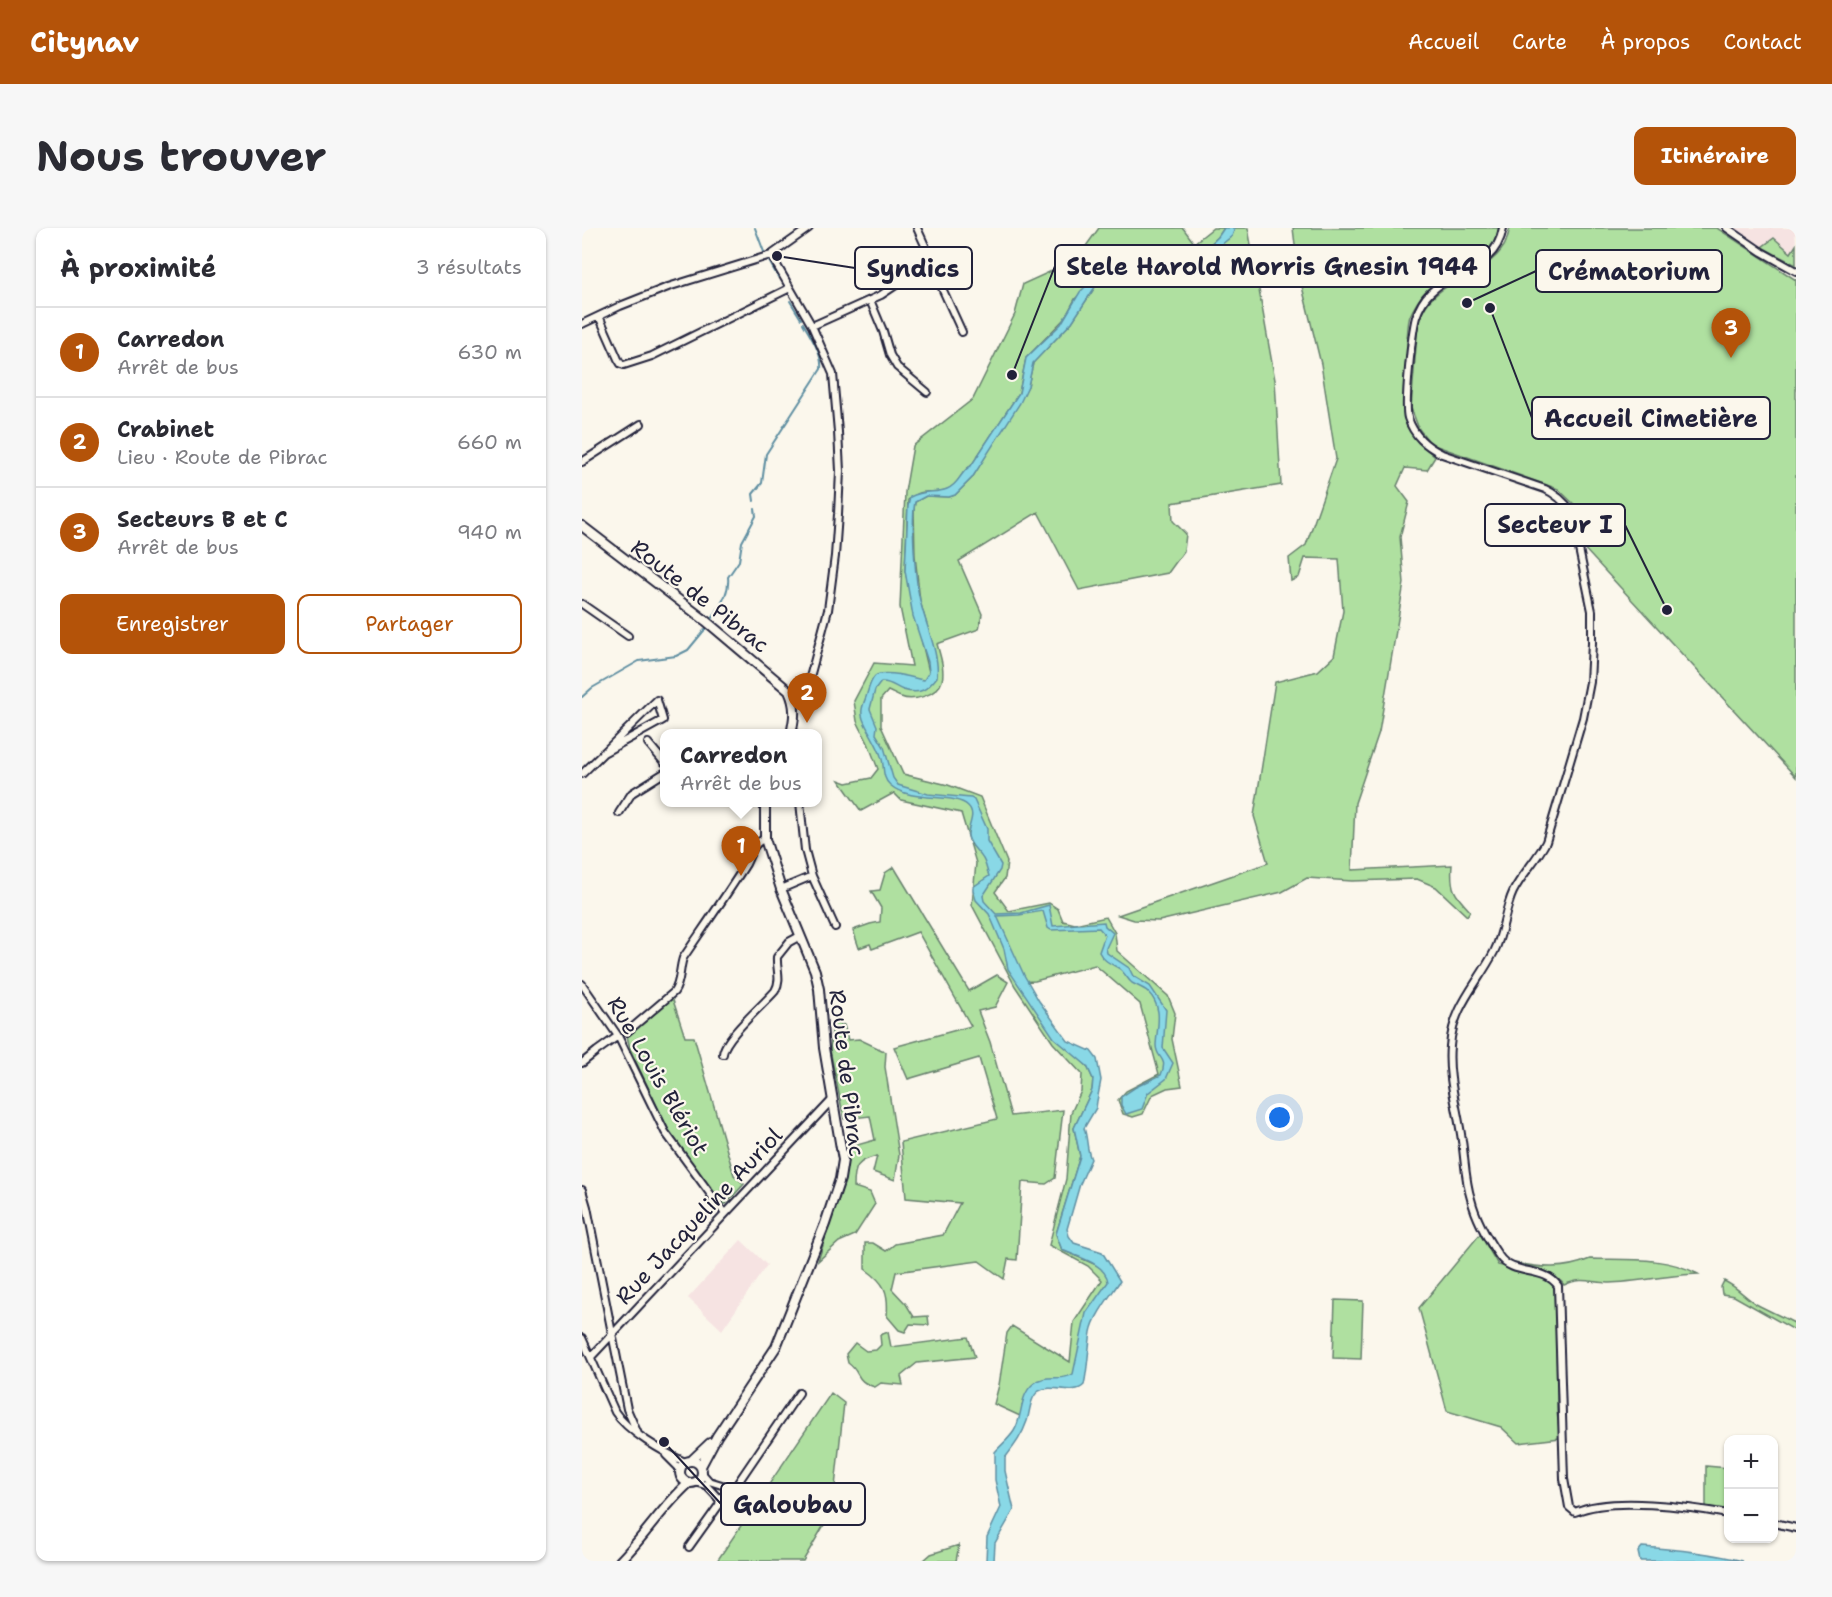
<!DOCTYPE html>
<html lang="fr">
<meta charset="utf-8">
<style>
:root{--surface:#fff;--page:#f7f7f7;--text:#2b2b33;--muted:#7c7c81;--line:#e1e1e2;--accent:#b45309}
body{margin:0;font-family:"Shantell Sans",sans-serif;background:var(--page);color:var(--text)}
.controls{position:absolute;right:18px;bottom:18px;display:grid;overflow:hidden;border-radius:12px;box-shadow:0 2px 4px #0004}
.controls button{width:54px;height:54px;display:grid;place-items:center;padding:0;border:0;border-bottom:2px solid var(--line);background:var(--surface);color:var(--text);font:30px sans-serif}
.you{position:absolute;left:698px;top:890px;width:21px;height:21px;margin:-15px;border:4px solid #fff;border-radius:50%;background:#1a73e8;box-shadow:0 0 0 9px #1a73e833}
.badge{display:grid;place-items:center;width:39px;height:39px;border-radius:50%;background:var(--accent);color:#fff;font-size:20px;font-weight:700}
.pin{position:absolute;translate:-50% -50px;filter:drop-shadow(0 2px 3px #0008)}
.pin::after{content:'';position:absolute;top:32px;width:21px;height:18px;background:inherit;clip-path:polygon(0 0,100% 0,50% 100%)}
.popup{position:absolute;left:78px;top:501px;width:162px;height:78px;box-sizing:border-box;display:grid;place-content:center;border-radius:12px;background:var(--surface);filter:drop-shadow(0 2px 4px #0005);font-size:20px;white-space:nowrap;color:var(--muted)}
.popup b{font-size:22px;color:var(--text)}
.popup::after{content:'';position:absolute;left:50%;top:100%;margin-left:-12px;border:12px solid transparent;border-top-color:var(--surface)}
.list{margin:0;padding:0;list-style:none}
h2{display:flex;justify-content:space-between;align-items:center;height:78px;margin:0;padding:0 24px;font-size:26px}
h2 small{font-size:20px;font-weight:400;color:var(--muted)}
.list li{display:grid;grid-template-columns:39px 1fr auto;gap:18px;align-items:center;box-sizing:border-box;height:90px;padding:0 24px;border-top:2px solid var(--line)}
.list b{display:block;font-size:22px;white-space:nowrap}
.list p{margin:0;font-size:20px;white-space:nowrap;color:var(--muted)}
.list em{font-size:20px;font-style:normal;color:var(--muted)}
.actions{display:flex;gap:12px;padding:18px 24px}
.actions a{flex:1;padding:14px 0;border:2px solid var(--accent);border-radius:12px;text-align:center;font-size:21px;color:var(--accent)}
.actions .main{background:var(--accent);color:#fff}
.map{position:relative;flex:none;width:1214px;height:1333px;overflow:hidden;border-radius:12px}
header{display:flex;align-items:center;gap:36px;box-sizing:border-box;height:84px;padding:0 30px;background:var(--accent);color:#fff}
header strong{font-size:28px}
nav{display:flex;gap:33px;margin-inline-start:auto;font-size:21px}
.intro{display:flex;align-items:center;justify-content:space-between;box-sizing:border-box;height:144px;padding:0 36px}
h1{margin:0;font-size:42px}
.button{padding:15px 27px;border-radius:12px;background:var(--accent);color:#fff;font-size:21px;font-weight:700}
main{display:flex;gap:36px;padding:0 36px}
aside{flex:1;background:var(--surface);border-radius:12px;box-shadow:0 2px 4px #0004}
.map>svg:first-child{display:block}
.built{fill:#f6e3e2}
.green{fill:#afe0a0;stroke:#68816e;stroke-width:1.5}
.water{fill:#89d8e6;stroke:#608fa2;stroke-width:1.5}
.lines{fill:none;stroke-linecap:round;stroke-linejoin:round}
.stream{stroke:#608fa2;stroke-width:2}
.minor-casing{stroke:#22223b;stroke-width:10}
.major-casing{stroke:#22223b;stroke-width:12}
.minor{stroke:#fbf7ec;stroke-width:6}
.major{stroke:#fbf7ec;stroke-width:8}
.labels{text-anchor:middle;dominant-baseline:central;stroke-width:4.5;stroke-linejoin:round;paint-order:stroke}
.street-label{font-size:22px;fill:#22223b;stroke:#fbf7ec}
.leader{fill:none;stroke:#22223b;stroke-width:2}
.callout-dot{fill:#22223b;stroke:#fbf7ec;stroke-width:2}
.callout{fill:#fbf7ec;stroke:#22223b;stroke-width:2}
.callout-label{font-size:24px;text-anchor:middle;font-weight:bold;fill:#22223b}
</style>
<header>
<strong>Citynav</strong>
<nav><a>Accueil</a><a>Carte</a><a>À propos</a><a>Contact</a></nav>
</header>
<div class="intro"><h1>Nous trouver</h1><a class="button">Itinéraire</a></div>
<main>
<aside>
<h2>À proximité<small>3 résultats</small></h2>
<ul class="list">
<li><span class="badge">1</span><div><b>Carredon</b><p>Arrêt de bus</p></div><em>630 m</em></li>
<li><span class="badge">2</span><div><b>Crabinet</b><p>Lieu · Route de Pibrac</p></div><em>660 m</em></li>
<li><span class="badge">3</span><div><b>Secteurs B et C</b><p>Arrêt de bus</p></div><em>940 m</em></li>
</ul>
<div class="actions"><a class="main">Enregistrer</a><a>Partager</a></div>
</aside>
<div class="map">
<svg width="1214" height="1333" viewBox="0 0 1214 1333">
<rect width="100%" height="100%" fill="#fbf7ec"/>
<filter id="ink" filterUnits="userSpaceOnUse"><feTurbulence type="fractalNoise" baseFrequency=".0167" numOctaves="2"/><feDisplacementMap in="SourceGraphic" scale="12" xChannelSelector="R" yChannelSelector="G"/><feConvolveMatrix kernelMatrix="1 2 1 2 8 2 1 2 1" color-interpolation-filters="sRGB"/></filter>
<g filter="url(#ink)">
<path class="built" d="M1153 0H1213L1214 17 1210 25 1192 10 1180 19Z
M159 1012 185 1037 140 1102 106 1070Z"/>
<path class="green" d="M517 0H601L612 15 631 0H642L636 9 620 24 611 26 577 22 541 26 493 71 483 90 444 130 437 165 389 238C378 243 378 257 364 262 347 267 344 258 326 272L323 343 347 444 352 422 338 373 333 327 332 281 333 274 344 268 367 269 373 267 390 250 446 158 451 135 490 94 513 59 537 36 545 32 580 30 590 31 599 36 618 34 649 8 653 0H666L693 152 699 257 590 275 591 293 604 306 602 323 586 345 497 362 456 284 377 333 400 386 397 401 355 416C358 427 363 441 360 453 356 467 331 474 319 469 315 468 311 465 306 463L299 471V498L321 546 366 557 398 569 425 634 423 650 413 664 427 683 467 675 476 681 481 693 493 696 524 689 533 705 535 723 586 768 593 785 590 811 600 858 585 860 570 867 561 886 551 889 541 886 536 872 544 863 577 846 558 776 513 737 453 753 435 754 456 784 505 838 511 851 510 862 492 900 498 928 474 1006 480 1022 519 1039 525 1046 528 1056 506 1091 495 1145 487 1153 458 1157 438 1188 412 1176 417 1157 425 1105 430 1098 488 1134 492 1094 520 1052 506 1038 467 1017 484 951 489 885 499 863 500 846 471 815 433 758 390 677 394 635 379 585 319 572 312 565 279 583 257 552 265 555 289 550 296 541 286 515 275 493 272 473 292 435 330 438 318 379 323 264 331 218 391 171 433 86 441 56 494 32Z
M711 0H917C911 36 866 42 843 64 838 69 831 81 828 88 824 98 822 188 826 198 831 211 843 219 853 229L845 242 823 240 815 258 827 274 818 309 822 355 797 504 773 575 770 642 870 637C868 661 872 666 888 683L885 688 854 659 835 651 770 653 725 650 700 664 577 693 552 692 536 687 686 635 672 588 693 454 736 443 752 428 761 383 757 331 723 330 717 349 709 353 707 330 724 317 754 231 739 136 716 42Z
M928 0H1135L1214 52V549L998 316 993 277 976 261 849 216 837 201 829 180 836 95C850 48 898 55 922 18 925 13 926 6 928 0Z
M1192 10 1209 25 1214 17V37L1180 19Z
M312 639 387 763 415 747 426 754 413 779 396 783 408 814 429 888 481 882 473 950 464 956 440 954 435 1032 426 1031 422 1051 397 1033 314 1044 310 1061 324 1076 332 1089 346 1088 347 1097 328 1096 323 1104 317 1102 305 1088C307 1064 303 1055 283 1041V1015H291L304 1023 313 1016 361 1007 378 975 324 970 319 914 415 891 397 830 326 851 312 819 389 798 336 704 290 721 288 716 277 720 271 702 288 696 298 694 299 680 289 663 298 662 303 645Z
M90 769 103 809H112L152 947 162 956 144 976H140L87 903 48 821 45 808Z
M251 793 262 797 266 812 277 811 304 824 303 839 317 927 313 952 291 944 295 928C274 933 272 939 272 959L288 964 293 976 273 1007 257 1014 236 1033 258 964 268 919 293 912 288 888 262 891 248 822Z
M898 1006 916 1037C937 1042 960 1043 974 1061L975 1184 978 1210 936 1215 919 1199 865 1183 837 1080Z
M1008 1031C1044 1032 1083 1028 1116 1046 1086 1047 1057 1054 1027 1055 1009 1055 1001 1048 982 1057 972 1042 950 1042 933 1039V1035C959 1040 982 1042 1008 1031Z
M1142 1053C1154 1058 1163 1069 1174 1076 1187 1083 1201 1089 1214 1096V1103L1152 1068 1140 1066 1139 1059Z
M753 1072 781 1073 779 1131 751 1130Z
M306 1104 309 1119 386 1109 393 1129 335 1135 319 1148 321 1157 299 1155 293 1159C272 1153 280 1145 266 1135L264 1126 273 1115 284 1123 294 1122 299 1117 298 1107Z
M249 1165 262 1175 252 1268 249 1285 221 1333H135Z
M1124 1238 1146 1240V1283L1124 1280Z
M377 1317 374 1333H341L349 1326Z"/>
<path class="water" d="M642 0H653L650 8 618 34 599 36 590 31 580 30 545 32 537 37 513 59 490 94 451 135 446 158 438 175 390 250 373 267 367 269 344 268 333 274C329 294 333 356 339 376 344 397 358 428 355 449 345 462 338 467 321 462 313 459 308 453 299 454L293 462 288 481 295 498 294 506 302 519 311 550 316 557 346 566 389 570 392 572 405 601V613L419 637 418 642 401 668 402 673 414 686 439 685 467 677 471 698 522 694 523 698 531 705 524 720 525 725 547 740 551 748 568 758 584 782 581 820 591 835 584 851 566 865 560 881 544 886 539 877V869L554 859 579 847C587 828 574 832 574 817 575 798 582 780 566 764 562 760 555 758 550 755 545 751 543 745 538 741 530 736 521 733 517 724L523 707 517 700 469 702 466 700 461 683 437 687 415 688 442 747 457 773 486 813 509 823 515 831 519 852 515 873 514 880 502 900C506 911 504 920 509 931L498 956 485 1001 487 1008 492 1015 520 1024 538 1053C529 1067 512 1088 509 1104 506 1122 506 1139 502 1157 492 1168 470 1155 457 1163 448 1169 448 1184 445 1193 440 1208 432 1218 423 1230V1243L432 1282 413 1315 412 1333H404L405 1309 419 1279 413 1252V1224C419 1217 427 1211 432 1203 441 1189 437 1168 451 1156 463 1145 479 1154 491 1146L504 1085 526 1054C524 1035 495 1029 480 1022L474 1006 498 928 492 900 510 862 511 851 505 838 472 810 426 741 422 721 411 695 407 686 394 672 391 662V659L407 648C405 643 404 636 401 631 396 622 388 619 386 608 385 598 395 587 386 578 372 564 330 576 308 557 299 549 303 538 299 528 295 515 286 504 281 491 278 483 281 477 284 469 286 463 288 453 293 448 301 441 331 450 342 452L347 444 346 434 331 388 323 343 326 278 328 269C343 261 353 266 365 261 378 256 379 242 389 238L437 165 444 130 479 96 498 64 529 33 541 26 557 23 577 22 611 26 620 24 636 9Z
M1060 1319C1094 1321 1128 1325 1161 1333H1058L1056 1324Z"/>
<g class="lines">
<path class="stream" d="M173 0 182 24 196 49
M208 73 219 91
M172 273 171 266 180 255 184 226 239 141C241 126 228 108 221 95
M129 393C137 379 148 365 146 349L157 333 160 314 174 288 173 281
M0 469 10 460 57 433 94 428 106 422 125 399"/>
<g class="minor-casing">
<path id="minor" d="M921 0C913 43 873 39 848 65 842 71 837 80 834 89 830 104 822 176 826 190 832 208 844 218 860 226L963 261C974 266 981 272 989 283L1010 383V415L1008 454 1001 490 964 614C954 633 940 646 931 664 922 683 922 705 912 724 895 757 871 778 868 818 865 850 876 881 880 913 883 932 883 952 889 971 894 991 906 1012 917 1028 931 1049 962 1037 976 1058L982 1251 987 1279 993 1284C1030 1268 1107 1279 1146 1286
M1145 0 1180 24 1214 43
M189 27 230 98 251 146 256 204 258 243 256 286 253 328 246 382 227 453 223 466 211 472
M345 39 354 47 380 104
M288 72 301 103 308 127 315 139 345 164
M17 88 36 131 39 136 42 137 70 128 208 60
M0 96 38 78 86 59 189 27 227 0
M230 98 299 67 314 57 340 45 345 39 346 24 335 0
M0 234 59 196
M0 376 46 408
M66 515 82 534
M0 546 75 472 81 492 21 525
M218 574 223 622 230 648
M37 585 50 565 82 545
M199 661 230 648 253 699
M0 756 36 808 83 904 143 986
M45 804 92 764C99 754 97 742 101 730 122 699 144 668 164 636 169 626 171 614 183 611
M141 826C142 810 181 777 193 763 200 751 194 741 195 729L207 714 218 708
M0 835 15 823 36 808
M0 962 5 979 45 1181 56 1206
M0 1110 33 1184C46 1204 81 1224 103 1234
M9 1129 251 871
M84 1227 98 1241
M113 1254 124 1257 136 1270 144 1267 145 1261 143 1258 127 1253 120 1245
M145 1261 153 1259 217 1165
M1192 1295 1214 1300
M107 1319 137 1277 138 1270"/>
</g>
<g class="major-casing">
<path id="major" d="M0 298 124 393 207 463C214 478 213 489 209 506
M110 1232 128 1215
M98 1244a11 11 0 1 1 22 0a11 11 0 1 1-22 0Z
M119 1238 135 1208 194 1119 243 996 258 951 261 932 242 820 237 761 233 743 199 661 183 611V574
M38 1333C63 1308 81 1278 107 1255"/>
</g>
<use href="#minor" class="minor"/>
<use href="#major" class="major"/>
</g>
</g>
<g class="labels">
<g class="street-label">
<text transform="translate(118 368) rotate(38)">Route de Pibrac</text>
<text transform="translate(265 845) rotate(83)">Route de Pibrac</text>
<text transform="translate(76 848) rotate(60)">Rue Louis Blériot</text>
<text transform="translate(117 988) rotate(-47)">Rue Jacqueline Auriol</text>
</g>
</g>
<path class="leader" d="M430 147L473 38M195 28L273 40M885 75L954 43M908 80L950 190M1085 382L1043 297M82 1214L139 1276"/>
<g class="callout-dot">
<circle cx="430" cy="147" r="6"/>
<circle cx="195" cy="28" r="6"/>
<circle cx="885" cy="75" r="6"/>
<circle cx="908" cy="80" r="6"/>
<circle cx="1085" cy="382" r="6"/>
<circle cx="82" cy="1214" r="6"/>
</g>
<g class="callout">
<rect x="473" y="17" width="435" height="42" rx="6"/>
<rect x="273" y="19" width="117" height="42" rx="6"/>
<rect x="954" y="22" width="186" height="42" rx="6"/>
<rect x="950" y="169" width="238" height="42" rx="6"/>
<rect x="903" y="276" width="140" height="42" rx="6"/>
<rect x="139" y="1255" width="144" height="42" rx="6"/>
</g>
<g class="callout-label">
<text x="690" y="47">Stele Harold Morris Gnesin 1944</text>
<text x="331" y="49">Syndics</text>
<text x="1047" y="52">Crématorium</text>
<text x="1069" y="199">Accueil Cimetière</text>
<text x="973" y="305">Secteur I</text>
<text x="211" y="1285">Galoubau</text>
</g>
</svg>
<div class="controls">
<button>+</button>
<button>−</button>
</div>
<div class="you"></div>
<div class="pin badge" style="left:159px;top:648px">1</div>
<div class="popup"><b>Carredon</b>Arrêt de bus</div>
<div class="pin badge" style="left:225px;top:495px">2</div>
<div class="pin badge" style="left:1149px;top:130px">3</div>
</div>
</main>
